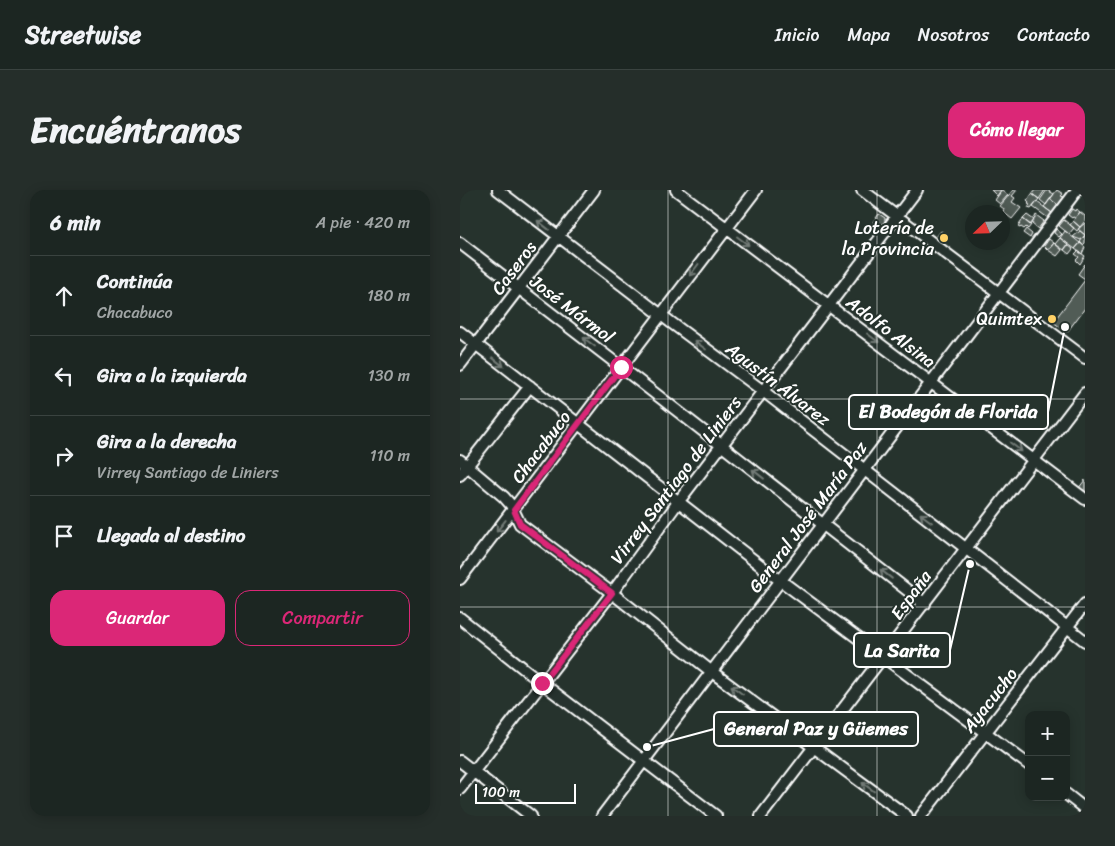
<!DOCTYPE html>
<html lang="es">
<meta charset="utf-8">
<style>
:root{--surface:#1c2622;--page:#252e2a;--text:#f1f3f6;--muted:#a0a5a5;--line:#3a4340;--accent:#db2777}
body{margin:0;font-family:Sriracha,sans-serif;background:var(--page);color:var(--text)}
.controls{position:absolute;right:15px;bottom:15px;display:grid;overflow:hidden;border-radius:10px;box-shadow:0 2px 12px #0003}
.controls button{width:45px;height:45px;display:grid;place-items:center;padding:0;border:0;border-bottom:1px solid var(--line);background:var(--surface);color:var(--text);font:25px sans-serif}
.compass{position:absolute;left:505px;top:15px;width:45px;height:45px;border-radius:50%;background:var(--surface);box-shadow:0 2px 12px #0003;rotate:247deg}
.scale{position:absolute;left:15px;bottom:12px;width:101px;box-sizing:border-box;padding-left:5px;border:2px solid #fff;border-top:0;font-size:14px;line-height:18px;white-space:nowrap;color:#fff;-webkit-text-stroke:4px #26332d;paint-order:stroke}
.stop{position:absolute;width:15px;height:15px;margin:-11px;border:4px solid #db2777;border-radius:50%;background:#fff}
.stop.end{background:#db2777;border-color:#fff;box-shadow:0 1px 5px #0008}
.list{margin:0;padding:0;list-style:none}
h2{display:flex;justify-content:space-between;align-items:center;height:65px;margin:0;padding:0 20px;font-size:21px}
h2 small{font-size:16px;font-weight:400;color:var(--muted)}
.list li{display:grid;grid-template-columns:32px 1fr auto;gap:15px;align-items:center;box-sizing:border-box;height:80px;padding:0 20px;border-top:1px solid var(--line)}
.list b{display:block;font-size:19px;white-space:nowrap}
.list p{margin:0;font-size:16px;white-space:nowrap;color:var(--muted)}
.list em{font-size:16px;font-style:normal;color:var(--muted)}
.actions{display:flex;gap:10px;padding:15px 20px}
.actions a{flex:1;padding:11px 0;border:1px solid var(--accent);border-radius:15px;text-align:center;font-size:18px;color:var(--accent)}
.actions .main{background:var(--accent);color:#fff}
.icon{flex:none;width:28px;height:28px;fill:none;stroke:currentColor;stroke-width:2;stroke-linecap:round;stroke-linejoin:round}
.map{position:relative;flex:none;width:625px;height:626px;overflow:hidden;border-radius:15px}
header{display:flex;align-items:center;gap:30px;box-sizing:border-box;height:70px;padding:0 25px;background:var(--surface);border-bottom:1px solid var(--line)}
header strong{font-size:24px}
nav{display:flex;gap:28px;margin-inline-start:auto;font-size:18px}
.intro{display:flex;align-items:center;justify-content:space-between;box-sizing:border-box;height:120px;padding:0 30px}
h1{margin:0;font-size:35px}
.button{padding:12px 22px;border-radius:15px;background:var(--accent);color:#fff;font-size:18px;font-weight:700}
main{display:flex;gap:30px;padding:0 30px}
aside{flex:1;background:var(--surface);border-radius:15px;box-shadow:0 2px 12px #0003}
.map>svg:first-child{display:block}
.building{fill:#515c57;stroke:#fff}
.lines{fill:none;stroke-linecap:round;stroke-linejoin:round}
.minor-casing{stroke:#fff;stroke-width:14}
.minor{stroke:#26332d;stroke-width:10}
.oneway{stroke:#727a76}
.route{stroke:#db2777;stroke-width:6}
.grid{fill:none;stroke:#fff;stroke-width:1;stroke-opacity:0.55}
.poi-dot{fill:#ffd166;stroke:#26332d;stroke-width:2}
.labels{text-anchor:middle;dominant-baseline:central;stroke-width:4;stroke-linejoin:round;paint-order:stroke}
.poi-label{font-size:18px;fill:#fff;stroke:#26332d;text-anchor:end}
.street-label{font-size:18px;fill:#fff;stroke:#26332d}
.leader{fill:none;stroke:#fff;stroke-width:2}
.callout-dot{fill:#fff;stroke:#26332d;stroke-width:2}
.callout{fill:#26332d;stroke:#fff;stroke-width:2}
.callout-label{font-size:19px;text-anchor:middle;font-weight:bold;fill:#fff}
</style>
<header>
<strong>Streetwise</strong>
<nav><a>Inicio</a><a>Mapa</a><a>Nosotros</a><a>Contacto</a></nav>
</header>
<div class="intro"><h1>Encuéntranos</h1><a class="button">Cómo llegar</a></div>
<main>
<aside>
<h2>6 min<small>A pie · 420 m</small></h2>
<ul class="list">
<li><svg class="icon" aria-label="ahead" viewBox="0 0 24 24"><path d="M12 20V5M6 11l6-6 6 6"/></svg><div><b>Continúa</b><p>Chacabuco</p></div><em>180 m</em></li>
<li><svg class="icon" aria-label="left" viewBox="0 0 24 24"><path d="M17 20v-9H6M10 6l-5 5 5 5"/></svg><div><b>Gira a la izquierda</b></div><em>130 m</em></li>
<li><svg class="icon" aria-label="right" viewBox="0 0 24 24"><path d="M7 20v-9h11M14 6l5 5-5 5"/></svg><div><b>Gira a la derecha</b><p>Virrey Santiago de Liniers</p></div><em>110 m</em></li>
<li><svg class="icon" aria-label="arrive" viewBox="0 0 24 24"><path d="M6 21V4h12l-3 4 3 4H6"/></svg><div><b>Llegada al destino</b></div></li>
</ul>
<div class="actions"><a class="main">Guardar</a><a>Compartir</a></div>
</aside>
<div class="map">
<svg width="625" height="626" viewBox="0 0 625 626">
<rect width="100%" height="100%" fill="#26332d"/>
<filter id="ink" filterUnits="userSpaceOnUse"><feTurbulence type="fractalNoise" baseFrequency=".02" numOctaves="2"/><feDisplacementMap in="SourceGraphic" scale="10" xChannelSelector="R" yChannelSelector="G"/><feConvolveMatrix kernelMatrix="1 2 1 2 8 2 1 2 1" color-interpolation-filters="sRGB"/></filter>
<g filter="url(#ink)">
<path class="building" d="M531 0H541L537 6Z
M542 0 548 5 540 14 535 10Z
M553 0H557L552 6 555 8 552 12 561 18 552 29 543 22 544 19 540 16Z
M575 0H585L579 9 572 4Z
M587 0 594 4 586 15 580 10Z
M597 0 603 4 601 6 604 7 598 15 590 9Z
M572 4 579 9 571 19 568 18 570 15 568 14 569 13 567 11Z
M590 9 598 15 592 23 584 17Z
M577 12 592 23 588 28 573 17Z
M612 19 615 21 616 19 620 22 615 28 613 27 612 28 608 25Z
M620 22 625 26V31L620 37 613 31Z
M419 24 425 28V32L420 38 413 32Z
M567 25 574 30 570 35 563 29Z
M576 25 584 31 578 39 572 34Z
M563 29 571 35 568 39 566 37 564 39 561 37 560 38 558 37Z
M604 30 614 38 609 44 599 36Z
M613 31 620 37 617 41 610 35Z
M625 33V45L618 39Z
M566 39 572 44 570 48 563 43Z
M596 39 602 44 599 47 594 43Z
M481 41 488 46 484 51 477 46Z
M605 41 620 53 615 59 600 48Z
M620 41 625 45 621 50 613 47Z
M625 45V53L623 55 620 52Z
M600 48 608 54 604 60 595 54Z
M589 49 594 53 588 60 584 56Z
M594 53 602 60 597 66 588 60Z
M620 53 625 57 622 64 615 59Z
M608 55 613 59 609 64 604 60Z
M618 61 625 66 620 74 616 70 619 67 615 64Z
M625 74V89L618 84Z
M625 90V118L607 142 593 132Z
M625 290V304L618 299Z"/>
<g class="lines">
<g class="minor-casing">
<path id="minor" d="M38 0 213 134 303 201 625 451
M216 0 625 309
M402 0 625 168
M0 53 161 177 465 414
M0 142 309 382 569 575
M0 175 134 0
M0 270 44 307 51 315 60 334 152 403 252 482 447 626
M0 285 70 196
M0 389 296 0
M0 428 82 493 256 626
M0 571 71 626
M0 599 152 403 219 311 457 0
M606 604 625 619
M142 626 617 0
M301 626 625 203
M461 626 625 414"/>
</g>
<use href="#minor" class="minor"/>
</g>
<defs><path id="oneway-shaft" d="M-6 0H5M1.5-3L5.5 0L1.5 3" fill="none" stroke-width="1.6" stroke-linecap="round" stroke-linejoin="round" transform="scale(1.25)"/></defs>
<g class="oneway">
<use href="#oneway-shaft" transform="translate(83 35) rotate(-142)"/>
<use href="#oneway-shaft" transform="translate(283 51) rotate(37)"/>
<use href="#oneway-shaft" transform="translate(234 80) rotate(127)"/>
<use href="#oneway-shaft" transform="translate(413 148) rotate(37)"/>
<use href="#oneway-shaft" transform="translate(129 152) rotate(-143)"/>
<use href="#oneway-shaft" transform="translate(240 155) rotate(-143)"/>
<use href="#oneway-shaft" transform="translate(38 172) rotate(38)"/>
<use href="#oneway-shaft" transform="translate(556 257) rotate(37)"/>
<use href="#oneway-shaft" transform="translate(298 284) rotate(-142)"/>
<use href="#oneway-shaft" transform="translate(466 328) rotate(-143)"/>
<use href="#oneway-shaft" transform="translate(41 336) rotate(128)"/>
<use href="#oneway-shaft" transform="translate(426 384) rotate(-142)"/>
<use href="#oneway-shaft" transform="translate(277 500) rotate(-143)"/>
<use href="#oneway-shaft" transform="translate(408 597) rotate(-144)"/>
</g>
</g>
<g class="lines" filter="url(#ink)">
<path class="route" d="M82 493 152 403 60 334 54 320 161 177"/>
</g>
<path class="grid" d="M208 0V626M417 0V626M0 209H625M0 417H625"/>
<g class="poi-dot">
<circle cx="484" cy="48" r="5"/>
<circle cx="592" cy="129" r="5"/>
</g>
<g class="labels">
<g class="poi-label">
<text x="474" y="38">Lotería de<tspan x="474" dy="21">la Provincia</tspan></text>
<text x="582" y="129">Quimtex</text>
</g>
<g class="street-label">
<text transform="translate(54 78) rotate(-53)">Caseros</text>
<text transform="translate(112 119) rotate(37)">José Mármol</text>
<text transform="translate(431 142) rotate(37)">Adolfo Alsina</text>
<text transform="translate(318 194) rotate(37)">Agustín Álvarez</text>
<text transform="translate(81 257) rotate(-53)">Chacabuco</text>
<text transform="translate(216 290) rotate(-53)">Virrey Santiago de Liniers</text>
<text transform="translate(348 327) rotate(-53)">General José María Paz</text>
<text transform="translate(451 405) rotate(-54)">España</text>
<text transform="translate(530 510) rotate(-52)">Ayacucho</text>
</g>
</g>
<path class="leader" d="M605 137L588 222M510 374L490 460M187 557L254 539"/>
<g class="callout-dot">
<circle cx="605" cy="137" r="5"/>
<circle cx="510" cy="374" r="5"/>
<circle cx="187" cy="557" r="5"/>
</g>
<g class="callout">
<rect x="389" y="205" width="199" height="34" rx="5"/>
<rect x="394" y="443" width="96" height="34" rx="5"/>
<rect x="254" y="522" width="204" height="34" rx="5"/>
</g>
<g class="callout-label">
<text x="488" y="228">El Bodegón de Florida</text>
<text x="442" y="467">La Sarita</text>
<text x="356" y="545">General Paz y Güemes</text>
</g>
</svg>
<div class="controls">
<button>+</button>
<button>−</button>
</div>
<svg class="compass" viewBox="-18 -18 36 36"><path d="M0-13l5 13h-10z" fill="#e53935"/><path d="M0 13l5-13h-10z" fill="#a0a5a5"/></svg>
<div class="scale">100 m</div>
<div class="stop" style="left:161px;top:177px"></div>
<div class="stop end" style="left:82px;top:493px"></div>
</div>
</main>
